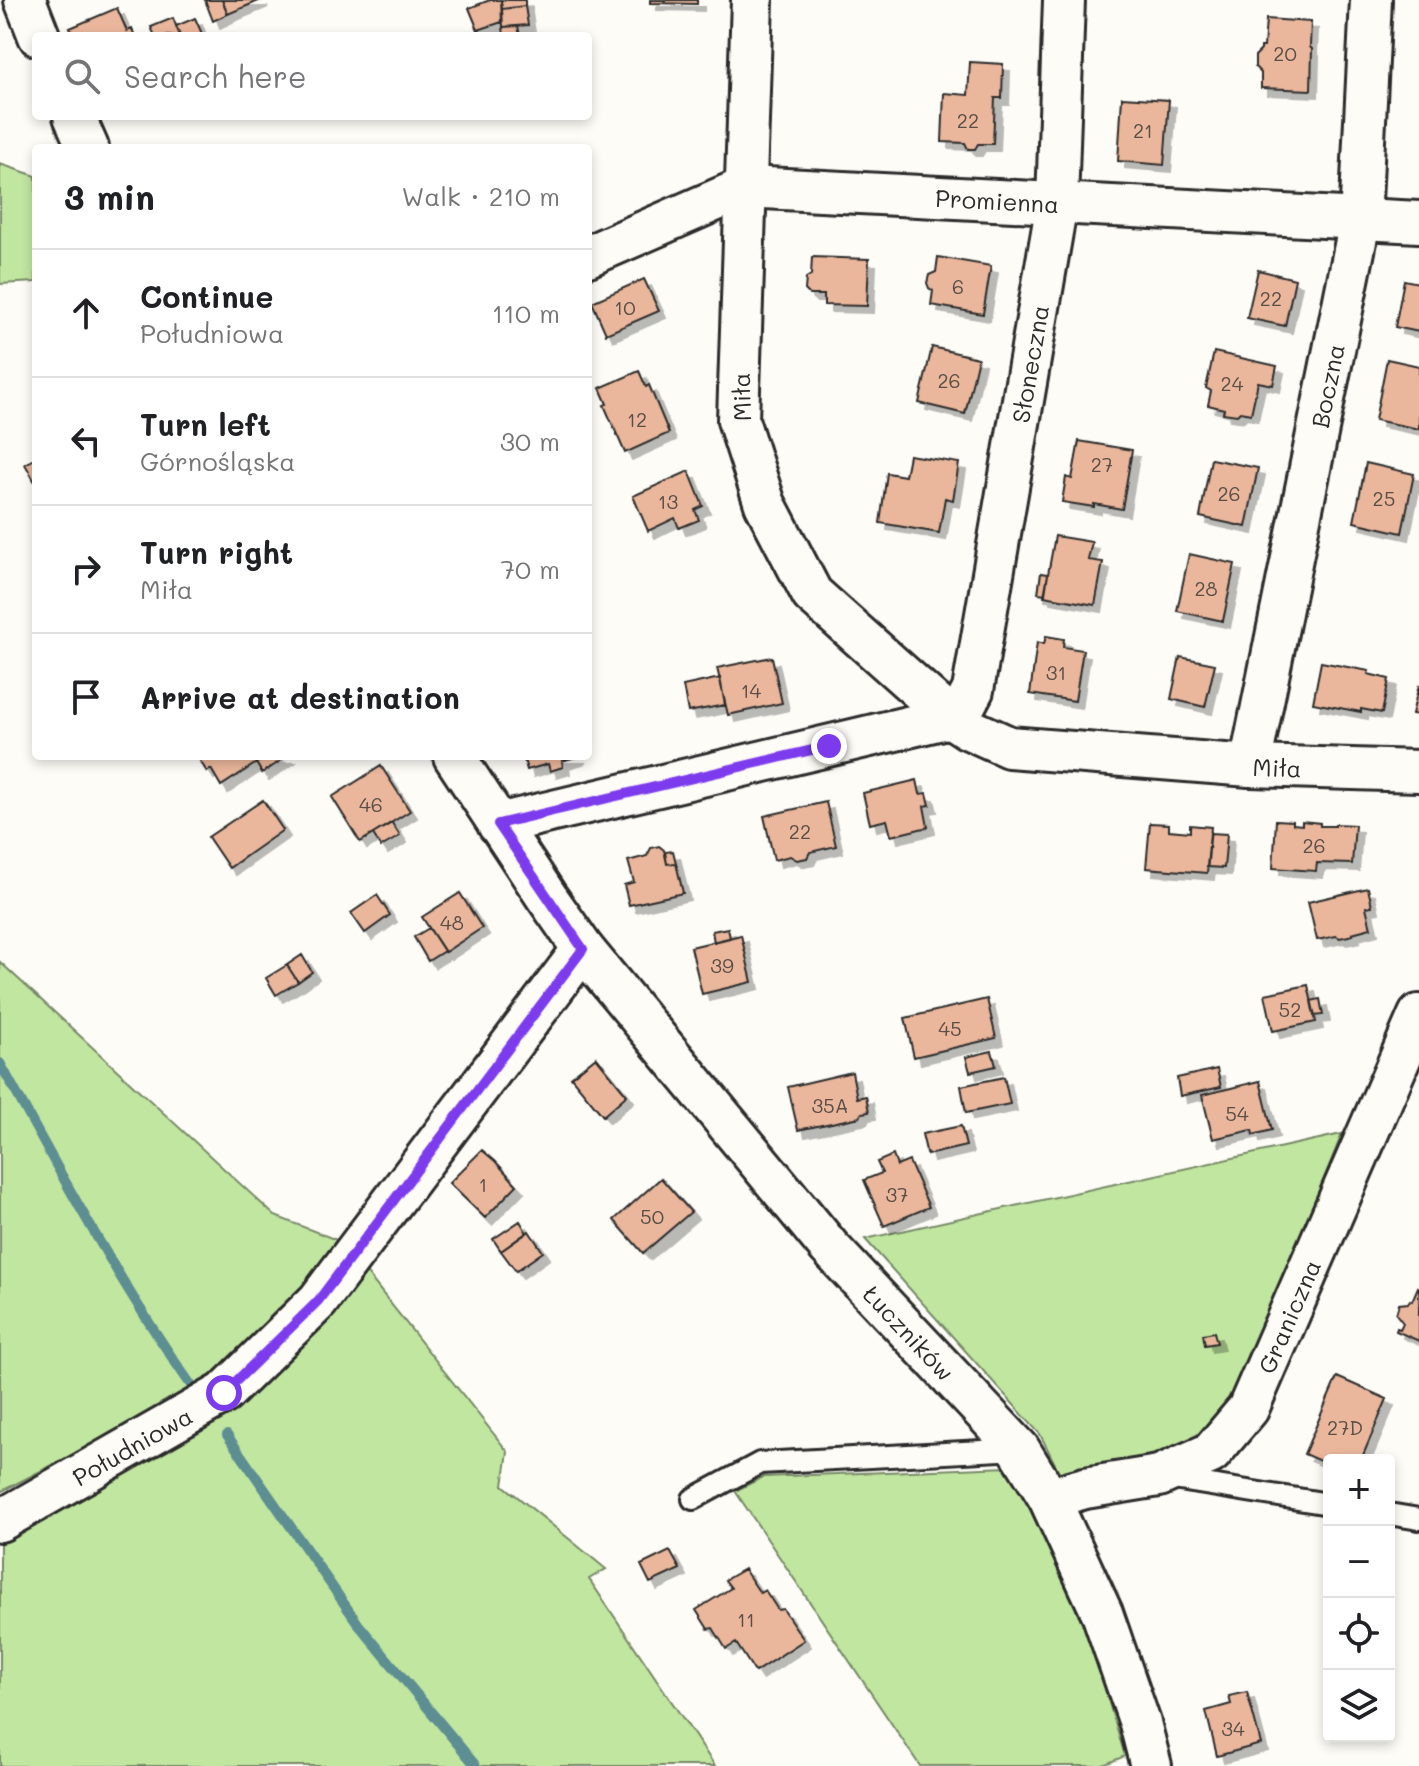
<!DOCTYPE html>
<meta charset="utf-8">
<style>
:root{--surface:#fff;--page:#f6f6f6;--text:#202124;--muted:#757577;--line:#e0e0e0}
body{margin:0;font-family:Mali,sans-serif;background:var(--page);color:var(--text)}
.controls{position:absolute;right:24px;bottom:24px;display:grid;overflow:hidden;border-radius:8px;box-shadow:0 4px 12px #0003}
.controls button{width:72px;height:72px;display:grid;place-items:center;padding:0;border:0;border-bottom:2px solid var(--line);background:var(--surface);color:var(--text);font:40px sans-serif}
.stop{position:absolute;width:24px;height:24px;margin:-18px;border:6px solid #7c3aed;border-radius:50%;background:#fff}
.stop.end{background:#7c3aed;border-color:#fff;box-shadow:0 2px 8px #0008}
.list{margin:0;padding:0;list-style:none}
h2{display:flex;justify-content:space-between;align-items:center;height:104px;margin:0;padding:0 32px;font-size:34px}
h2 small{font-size:26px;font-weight:400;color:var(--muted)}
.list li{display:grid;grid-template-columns:52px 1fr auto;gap:24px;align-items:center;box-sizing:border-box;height:128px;padding:0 32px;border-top:2px solid var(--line)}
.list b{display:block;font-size:30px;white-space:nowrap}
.list p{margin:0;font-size:26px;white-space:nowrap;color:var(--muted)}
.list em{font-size:26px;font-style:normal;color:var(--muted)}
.icon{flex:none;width:44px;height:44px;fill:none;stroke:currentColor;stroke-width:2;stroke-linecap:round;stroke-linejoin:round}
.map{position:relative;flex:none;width:1419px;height:1766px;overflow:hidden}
.search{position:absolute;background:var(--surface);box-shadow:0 4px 12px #0003;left:32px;top:32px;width:560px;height:88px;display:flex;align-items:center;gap:20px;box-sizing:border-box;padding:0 28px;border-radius:8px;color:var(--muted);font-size:30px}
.panel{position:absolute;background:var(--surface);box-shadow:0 4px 12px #0003;left:32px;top:144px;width:560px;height:616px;border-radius:8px}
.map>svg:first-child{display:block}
.green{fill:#c1e6a0;stroke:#768866;stroke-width:2}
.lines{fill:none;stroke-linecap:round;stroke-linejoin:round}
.stream{stroke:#5d8e91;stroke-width:10}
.building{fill:#eab79c;stroke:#2b2b2b;stroke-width:2;filter:url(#shadow)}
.service-casing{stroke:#2b2b2b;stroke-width:26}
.minor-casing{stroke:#2b2b2b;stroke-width:46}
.service{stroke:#fdfcf7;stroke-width:20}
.minor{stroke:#fdfcf7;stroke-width:40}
.route{stroke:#7c3aed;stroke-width:10}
.labels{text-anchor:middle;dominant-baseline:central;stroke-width:8;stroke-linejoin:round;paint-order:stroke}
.number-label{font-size:20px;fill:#5b4e47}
.street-label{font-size:24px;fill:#2b2b2b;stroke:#fdfcf7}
</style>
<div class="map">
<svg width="1419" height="1766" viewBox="0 0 1419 1766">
<defs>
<filter id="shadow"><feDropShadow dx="7" dy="7" stdDeviation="0" flood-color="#0004"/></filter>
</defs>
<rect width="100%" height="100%" fill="#fdfcf7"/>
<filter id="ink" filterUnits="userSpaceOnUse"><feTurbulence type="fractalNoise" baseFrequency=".0125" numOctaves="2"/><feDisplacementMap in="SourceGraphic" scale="16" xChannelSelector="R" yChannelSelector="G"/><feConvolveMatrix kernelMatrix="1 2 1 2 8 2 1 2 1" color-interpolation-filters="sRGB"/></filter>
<g filter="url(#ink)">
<path class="green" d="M0 164 36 176V282L0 284Z
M0 962 275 1216 342 1242 508 1452 503 1485 606 1569 589 1579 715 1766H0V1540L171 1404 0 1492Z
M1342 1134 1238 1390 1203 1437 1166 1458 1063 1480 1040 1434 865 1239Z
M1008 1467 1072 1580 1125 1756 1101 1766H920L735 1491 763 1477Z"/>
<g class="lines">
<path class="stream" d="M0 1063C60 1173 119 1283 191 1385
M227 1435 359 1625 476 1766"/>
</g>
<path class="building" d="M205 0H222L228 14 213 21Z
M222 0H261L228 14Z
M490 0H501L502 22 478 30 469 8Z
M501 0H525V6L502 9Z
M650 0H697V4L650 3Z
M525 6 528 25 503 27 502 9Z
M117 8 127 31 132 29 135 36H74L70 28Z
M173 18 180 36H155L151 27Z
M195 18 203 36H180L176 26Z
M1266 19 1311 22 1310 47 1312 49 1311 90 1261 88V73L1255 67V56L1261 50V47H1264Z
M518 26 520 36H504L503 27Z
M970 62 1003 64 1002 98H995L993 144H978L975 149H968L965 143 942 142 944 93 968 95Z
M1122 97 1169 100 1164 165 1118 161Z
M812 257 869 259 867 306 824 305V295H810L805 290 806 278 811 275Z
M938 257 991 266 983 314 931 305 933 291 929 288 927 283 929 275 936 272Z
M1258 270 1295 279 1285 326 1247 318Z
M644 279 659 311 606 334 592 302Z
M1404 280 1419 283V332L1395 327Z
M932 347 978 358 965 414 919 403Z
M1214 352 1277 366 1273 385 1258 382 1251 414 1240 412 1237 415 1223 413 1224 409 1208 405 1211 391 1206 388Z
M1387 359 1419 366V429L1375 420Z
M639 371 646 387 649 385 669 433 625 453 604 405 607 404 600 388Z
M1079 441 1132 450 1122 509 1094 504V507L1062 502 1066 477 1072 479Z
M909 455 959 463 953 500 945 498 939 533 880 523 887 473 905 476Z
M36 458V484L25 464Z
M1211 459 1258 468 1246 527 1200 517Z
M1366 463 1414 474 1402 533 1354 522Z
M689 471 703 506 695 510 699 520 679 528 675 518 648 531 633 496Z
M1055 536 1092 542 1088 560 1103 562 1095 605 1044 596Z
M1189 554 1235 564 1223 621 1177 611Z
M1041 573 1048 574 1045 594 1038 593Z
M1046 636 1064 639 1063 647 1083 650 1075 701 1030 694 1037 642 1044 644Z
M772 657 782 703 728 715 717 668Z
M1180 657 1215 664 1205 707 1171 699Z
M1321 662 1369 671 1368 674 1389 679 1382 713 1361 709V712L1313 703Z
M720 678 725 705 688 712 683 686Z
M1419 685V715L1412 714Z
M197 756H254L258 762 221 786 211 769 207 772Z
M254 756H288L262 773 256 763 258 762Z
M523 756H579L562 761 563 767 550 771 548 764 527 770Z
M381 766 410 811 360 842 332 797Z
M917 780 920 794 927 793 930 805 924 806 928 827 891 836 887 820 870 824 863 793Z
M263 800 283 830 229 868 208 837Z
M826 802 836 846 810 852 807 858 797 860 790 856 774 860 764 816Z
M1276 820 1293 821V824L1302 825V821L1320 823V826H1335V824L1355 825 1352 864 1317 863 1316 871 1273 868Z
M392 823 400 836 381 847 373 834Z
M1150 823 1169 824V830L1190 832V825L1211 827 1207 873 1146 868Z
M1210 833 1227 834 1224 868 1207 867Z
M659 846 664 850 667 864 676 863 683 893 629 905 624 885 634 882 628 861 647 856 651 848Z
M673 851 676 863 667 864 665 852Z
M1368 888 1372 906 1366 907 1371 928 1352 933 1353 935 1340 938 1336 936 1317 940 1308 902Z
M460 893 482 928 445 952 422 917Z
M377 895 390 915 365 933 351 913Z
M429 928 444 951 428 961 414 937Z
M728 928 730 938 714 942 712 931Z
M741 935 752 982 702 994 691 947Z
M302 955 312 972 298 982 287 965Z
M287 965 298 982 276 995 266 978Z
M1308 985 1316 1022 1273 1031 1265 994Z
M987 999 996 1038 914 1057 905 1018Z
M1320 999 1323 1015 1314 1016 1311 1001Z
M992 1051 996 1066 970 1072 966 1057Z
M596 1057 627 1095 603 1116 571 1077Z
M1217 1069 1221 1087 1180 1096 1177 1078Z
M852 1072 857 1098 866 1096 869 1112 862 1113 860 1117 798 1130 788 1087Z
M1004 1077 1010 1104 966 1113 961 1086Z
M1260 1081 1272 1130 1253 1135 1252 1130 1213 1139 1202 1095Z
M961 1126 966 1146 927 1155 922 1134Z
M482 1150 495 1161 517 1185 485 1218 449 1183Z
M893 1155 897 1166 909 1161 929 1207 884 1226 864 1180 882 1173 877 1162Z
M661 1178 691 1212 643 1253 614 1220Z
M520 1221 527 1233 501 1251 493 1239Z
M529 1231 543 1252 516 1271 501 1251Z
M1418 1287 1419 1288V1341L1396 1331 1397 1328 1400 1329 1403 1323 1396 1314 1399 1304 1408 1303 1410 1300 1412 1301Z
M1214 1332 1217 1343 1205 1345 1203 1334Z
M1337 1377 1387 1399 1361 1460H1329V1465L1304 1454Z
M670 1551 680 1569 650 1583 641 1565Z
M744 1569 760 1593 765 1590 778 1610 783 1609 804 1640 755 1672 736 1643 726 1649 713 1628 708 1629 696 1610 731 1588 725 1580Z
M1247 1692 1261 1744 1217 1756 1206 1711 1231 1704 1229 1696Z"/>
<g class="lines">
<g class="service-casing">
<path id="service" d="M1167 1478 1329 1504
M693 1499 760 1463 1019 1449
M1389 1514 1419 1519"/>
</g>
<g class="minor-casing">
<g id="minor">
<path d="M25 0 39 36"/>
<path id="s1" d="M752 0 738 420 765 504 812 594 950 717 967 728 1009 747 1250 766 1419 771"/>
<path d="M74 116 88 148"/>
<path id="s2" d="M588 256 746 187 1419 222"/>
<path id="s3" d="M454 756 546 896 583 949 829 1247 1019 1449 1049 1498 1102 1613 1140 1723 1151 1766"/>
<path id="s4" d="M1250 766 1360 221 1371 0"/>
<path id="s5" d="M498 824 950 717 964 707 973 690 1057 203 1064 0"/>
<path id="s6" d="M1049 1498 1085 1488 1159 1476 1211 1453 1248 1409 1419 1015"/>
<path id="s7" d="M0 1521 224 1393 318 1301 583 949"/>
</g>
</g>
<use href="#service" class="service"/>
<use href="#minor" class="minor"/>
</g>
</g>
<g class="lines" filter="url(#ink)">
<path class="route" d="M224 1393 318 1301 583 949 498 824 829 746"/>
</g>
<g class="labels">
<g class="number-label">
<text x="1285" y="53">20</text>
<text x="968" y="120">22</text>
<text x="1143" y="130">21</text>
<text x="958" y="286">6</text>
<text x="1271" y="298">22</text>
<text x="625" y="307">10</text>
<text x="949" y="380">26</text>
<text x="1232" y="383">24</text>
<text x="637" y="419">12</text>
<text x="1102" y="464">27</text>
<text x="1229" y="493">26</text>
<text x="1384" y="498">25</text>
<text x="668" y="501">13</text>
<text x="1206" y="588">28</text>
<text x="1056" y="672">31</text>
<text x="751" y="690">14</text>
<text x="371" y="804">46</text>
<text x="800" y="831">22</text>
<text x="1314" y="845">26</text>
<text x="452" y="922">48</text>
<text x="722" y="965">39</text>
<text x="1290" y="1009">52</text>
<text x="950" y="1028">45</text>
<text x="830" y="1105">35A</text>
<text x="1237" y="1113">54</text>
<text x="483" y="1184">1</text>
<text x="897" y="1194">37</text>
<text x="652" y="1216">50</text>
<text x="1345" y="1427">27D</text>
<text x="746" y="1619">11</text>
<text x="1233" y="1728">34</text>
</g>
<g class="street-label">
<text stroke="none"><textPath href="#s2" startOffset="424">Promienna</textPath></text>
<text stroke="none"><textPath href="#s5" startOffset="832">Słoneczna</textPath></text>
<text stroke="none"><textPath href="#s4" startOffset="388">Boczna</textPath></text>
<text transform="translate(741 397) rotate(-92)">Miła</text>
<text stroke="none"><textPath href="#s1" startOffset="1130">Miła</textPath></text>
<text stroke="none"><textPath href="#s6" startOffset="328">Graniczna</textPath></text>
<text stroke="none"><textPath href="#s3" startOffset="736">Łuczników</textPath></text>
<text stroke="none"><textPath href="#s7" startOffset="152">Południowa</textPath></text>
</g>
</g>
</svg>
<div class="controls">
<button>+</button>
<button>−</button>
<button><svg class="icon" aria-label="locate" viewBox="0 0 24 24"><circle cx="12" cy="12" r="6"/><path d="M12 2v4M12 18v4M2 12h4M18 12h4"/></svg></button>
<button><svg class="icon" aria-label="layers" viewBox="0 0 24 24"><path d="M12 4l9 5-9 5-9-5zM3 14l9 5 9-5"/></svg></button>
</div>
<div class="stop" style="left:224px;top:1393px"></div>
<div class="stop end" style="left:829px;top:746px"></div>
<div class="search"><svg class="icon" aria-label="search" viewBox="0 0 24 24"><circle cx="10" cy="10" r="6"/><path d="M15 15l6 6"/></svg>Search here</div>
<section class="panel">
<h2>3 min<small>Walk · 210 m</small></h2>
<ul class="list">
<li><svg class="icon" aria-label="ahead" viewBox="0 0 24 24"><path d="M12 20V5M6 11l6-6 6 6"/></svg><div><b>Continue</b><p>Południowa</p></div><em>110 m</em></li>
<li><svg class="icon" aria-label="left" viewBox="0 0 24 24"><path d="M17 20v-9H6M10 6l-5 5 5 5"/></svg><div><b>Turn left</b><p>Górnośląska</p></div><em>30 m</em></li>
<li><svg class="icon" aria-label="right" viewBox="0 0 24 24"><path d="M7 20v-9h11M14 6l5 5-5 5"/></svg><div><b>Turn right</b><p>Miła</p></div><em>70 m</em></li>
<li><svg class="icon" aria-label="arrive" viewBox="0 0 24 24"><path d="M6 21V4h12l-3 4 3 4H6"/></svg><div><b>Arrive at destination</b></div></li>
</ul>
</section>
</div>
